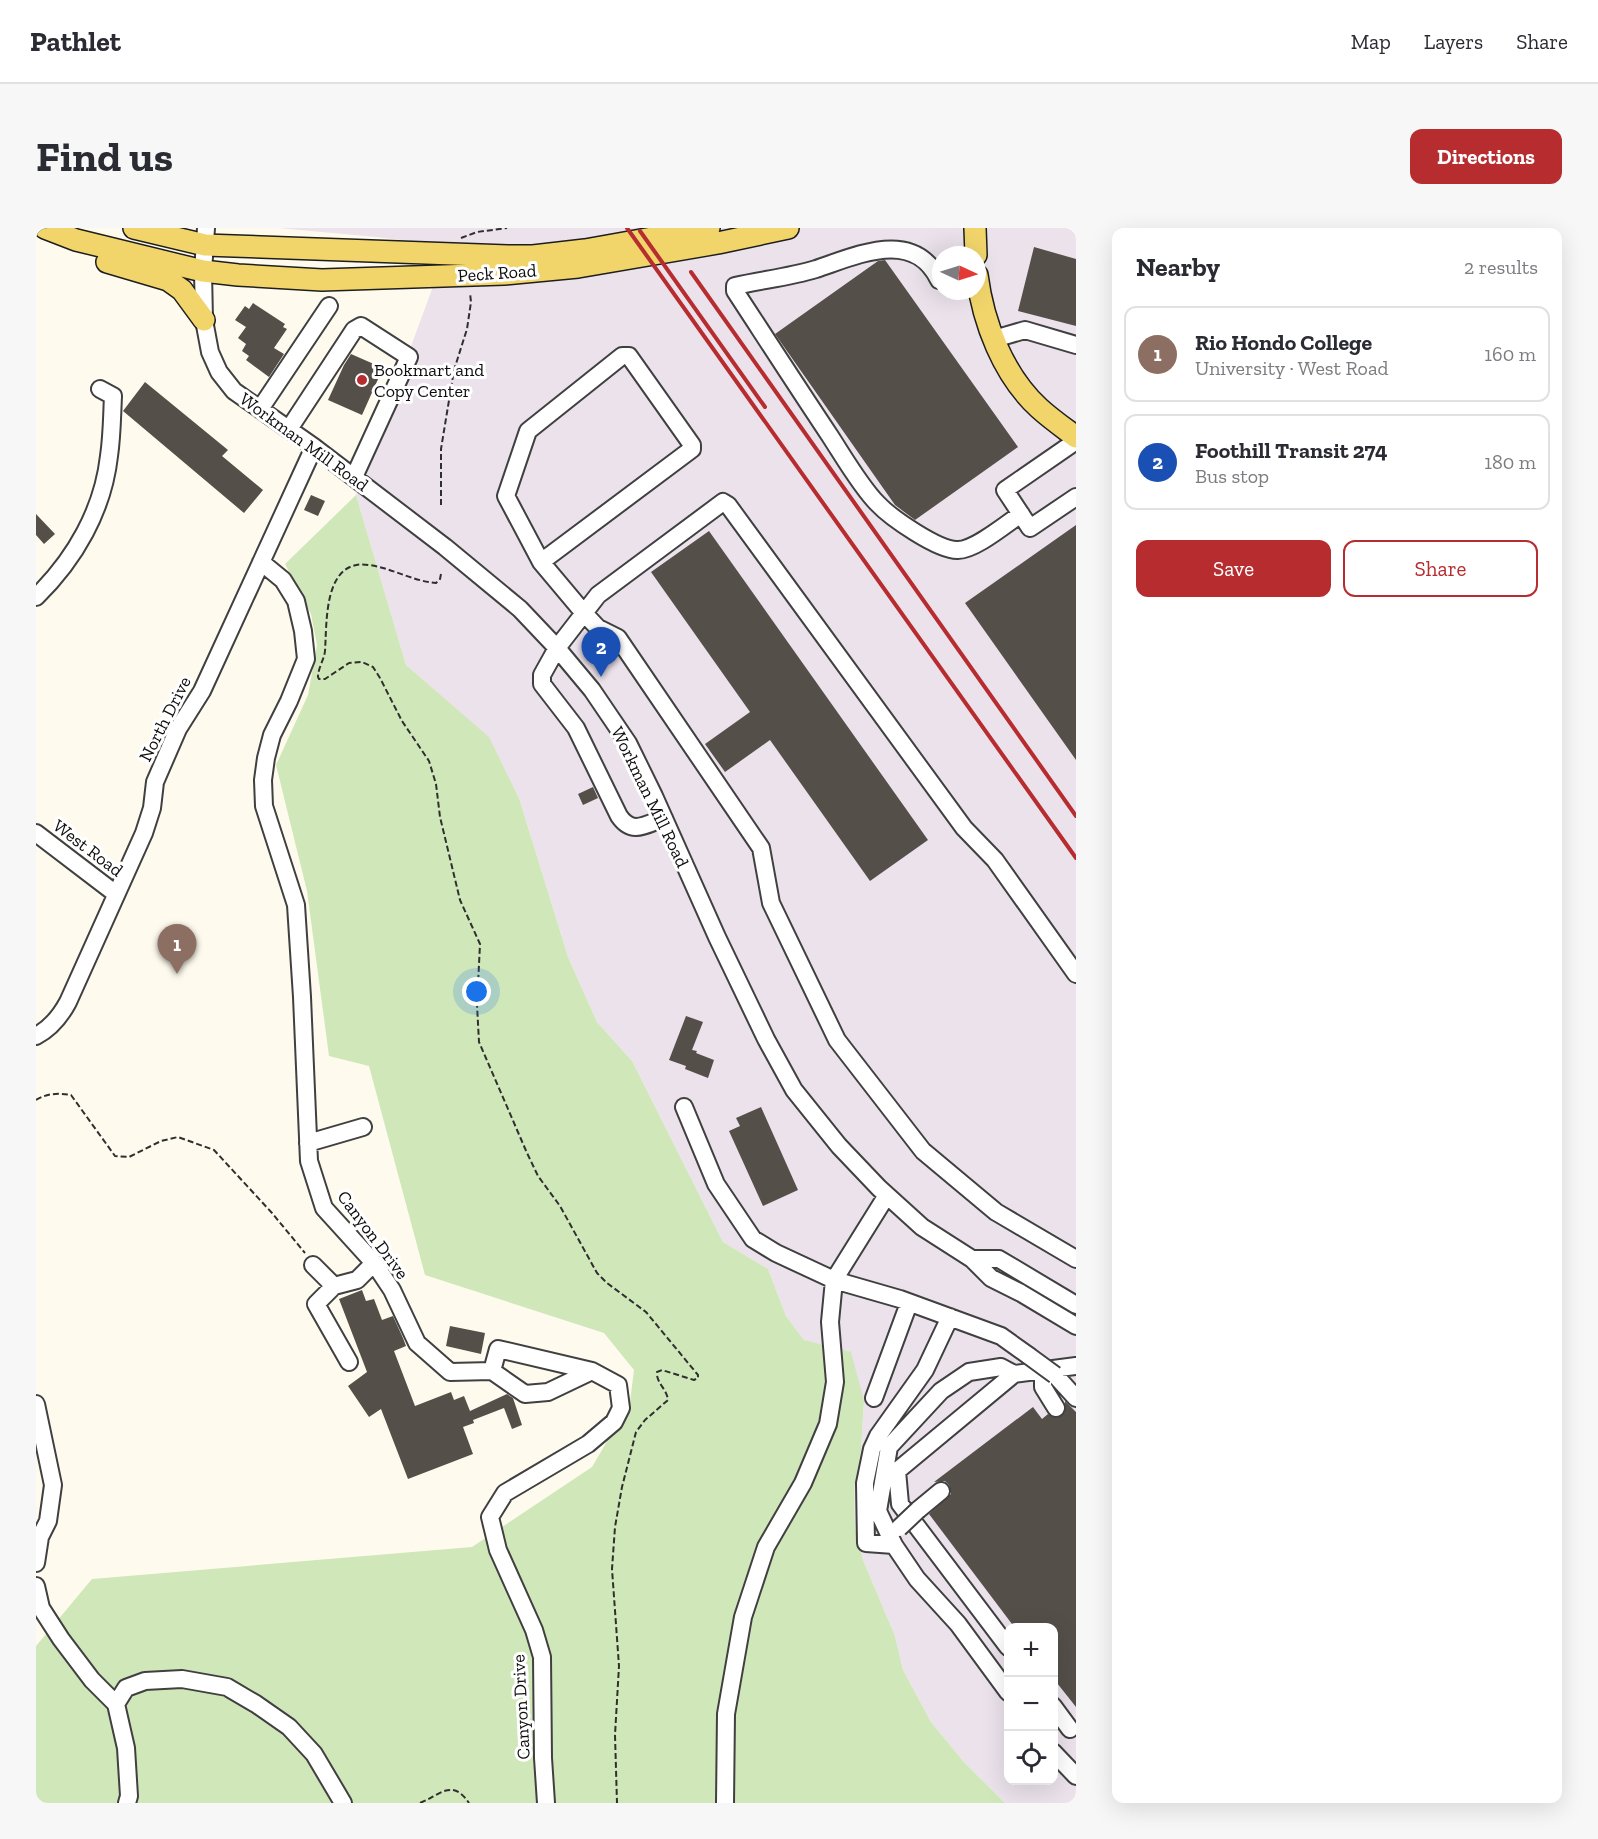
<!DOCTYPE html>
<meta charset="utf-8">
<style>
:root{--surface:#fff;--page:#f7f7f7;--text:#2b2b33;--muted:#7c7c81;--line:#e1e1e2;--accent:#b62c2f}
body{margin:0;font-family:"Zilla Slab",serif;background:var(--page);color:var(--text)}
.controls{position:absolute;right:18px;bottom:18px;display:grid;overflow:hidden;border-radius:12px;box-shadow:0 6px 24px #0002}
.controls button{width:54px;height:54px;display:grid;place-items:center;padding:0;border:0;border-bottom:2px solid var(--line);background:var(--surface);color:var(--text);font:30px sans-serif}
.compass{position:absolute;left:896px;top:18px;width:54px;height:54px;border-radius:50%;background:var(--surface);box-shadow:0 6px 24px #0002;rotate:94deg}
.you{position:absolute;left:441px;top:764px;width:21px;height:21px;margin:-15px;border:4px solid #fff;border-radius:50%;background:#1a73e8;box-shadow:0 0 0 9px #1a73e833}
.badge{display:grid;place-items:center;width:39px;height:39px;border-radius:50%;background:var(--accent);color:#fff;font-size:20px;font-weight:700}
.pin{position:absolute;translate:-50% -50px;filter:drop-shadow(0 2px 3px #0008)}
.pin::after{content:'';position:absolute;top:32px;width:21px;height:18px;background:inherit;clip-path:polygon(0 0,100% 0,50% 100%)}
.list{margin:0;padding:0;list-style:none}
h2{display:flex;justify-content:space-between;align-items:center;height:78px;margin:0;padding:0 24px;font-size:26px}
h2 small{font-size:20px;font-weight:400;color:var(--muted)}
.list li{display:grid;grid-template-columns:39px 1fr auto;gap:18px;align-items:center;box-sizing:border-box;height:96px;margin:0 12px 12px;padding:0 12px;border:2px solid var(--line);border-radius:12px}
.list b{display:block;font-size:22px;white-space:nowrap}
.list p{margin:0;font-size:20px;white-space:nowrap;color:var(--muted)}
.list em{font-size:20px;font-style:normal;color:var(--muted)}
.actions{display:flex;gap:12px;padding:18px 24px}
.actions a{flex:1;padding:14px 0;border:2px solid var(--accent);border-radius:12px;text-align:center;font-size:21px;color:var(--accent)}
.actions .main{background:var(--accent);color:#fff}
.icon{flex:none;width:33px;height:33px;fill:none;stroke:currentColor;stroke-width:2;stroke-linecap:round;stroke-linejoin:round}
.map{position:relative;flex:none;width:1040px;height:1575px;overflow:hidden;border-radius:12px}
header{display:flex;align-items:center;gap:36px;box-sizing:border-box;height:84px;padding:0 30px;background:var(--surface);border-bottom:2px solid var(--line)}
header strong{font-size:28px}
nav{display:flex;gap:33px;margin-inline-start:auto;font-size:21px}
.intro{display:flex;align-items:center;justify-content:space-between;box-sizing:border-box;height:144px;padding:0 36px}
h1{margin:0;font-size:42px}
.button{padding:15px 27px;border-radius:12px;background:var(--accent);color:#fff;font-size:21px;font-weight:700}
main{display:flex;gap:36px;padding:0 36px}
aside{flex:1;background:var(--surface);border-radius:12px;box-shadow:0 6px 24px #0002}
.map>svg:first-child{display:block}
.industrial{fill:#ebe2eb;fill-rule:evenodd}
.green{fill:#d0e7ba}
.building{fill:#554f4a}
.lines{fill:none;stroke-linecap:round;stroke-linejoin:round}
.minor-casing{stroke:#404040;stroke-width:20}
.major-casing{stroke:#1e1e1e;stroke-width:24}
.path{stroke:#2f2f2f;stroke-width:2;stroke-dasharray:6 3;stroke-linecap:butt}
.minor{stroke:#fff;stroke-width:16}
.major{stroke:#f1d56b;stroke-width:21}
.rail{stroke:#b62c2f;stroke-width:4}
.minor-bridge-casing{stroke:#404040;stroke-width:20;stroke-linecap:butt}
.minor-bridge{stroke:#fff;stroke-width:16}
.poi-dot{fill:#b62c2f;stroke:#fff;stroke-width:2}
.labels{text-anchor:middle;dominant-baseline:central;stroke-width:6;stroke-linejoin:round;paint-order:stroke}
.street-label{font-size:18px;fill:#0d0d0d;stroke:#fff}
.poi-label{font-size:18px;fill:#0d0d0d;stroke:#fff;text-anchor:start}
</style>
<header>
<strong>Pathlet</strong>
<nav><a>Map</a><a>Layers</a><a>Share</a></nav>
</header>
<div class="intro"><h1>Find us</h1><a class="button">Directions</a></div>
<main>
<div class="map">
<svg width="1040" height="1575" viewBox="0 0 1040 1575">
<rect width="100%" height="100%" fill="#fefbee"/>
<path class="industrial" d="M242 0H1040V1575H969L927 1533 895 1494 867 1442 859 1408 827 1332 819 1299 818 1260 825 1223 828 1173 781 1117 768 1112 750 1088 732 1041 687 1014 596 833 561 794 532 729 483 570 453 510 370 437 320 267 412 18 340 9ZM905 27H941V63H905ZM972 1400H1017V1552H972Z"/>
<path class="green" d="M320 267 370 437 453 509 483 570 532 729 561 794 596 833 687 1014 732 1041 750 1088 768 1112 815 1124 828 1173 825 1223 818 1260 819 1299 827 1332 859 1408 867 1442 895 1494 927 1533 969 1575H0V1418L56 1351 436 1319 556 1239 594 1174 598 1142 568 1105 389 1047 333 838 293 828 271 663 240 537 272 467 281 417 275 386 249 336Z"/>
<path class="building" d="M998 19 1040 31V98L982 83Z
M849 32 982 219 879 292 859 277 739 106 842 33Z
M217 75 249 96 247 99 251 101 238 120 248 126 233 149 210 132 213 128 206 123 210 116 202 110 210 99 199 92 209 78 213 81Z
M315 126 347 140 326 187 292 172 308 137Z
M109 154 192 222 186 228 227 262 208 285 87 183Z
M275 267 289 273 282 288 268 282Z
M0 286 19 306 8 316 0 307Z
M1040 297V532L929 375Z
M673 303 892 612 834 653 734 512 689 544 669 516 714 484 615 344Z
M557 559 562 570 547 577 542 566Z
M650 788 667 794 656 822 661 823 660 825 678 832 672 850 649 841 650 838 633 832Z
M725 879 762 962 727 978 693 903 704 898 700 890Z
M326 1062 330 1073 338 1071 346 1092 357 1088 367 1110 370 1118 358 1123 379 1178 415 1164 418 1172 428 1168 434 1183 471 1166 477 1170 486 1197 476 1201 468 1180 437 1192 438 1195 427 1199 437 1226 372 1251 345 1181 333 1189 312 1158 331 1144 303 1071Z
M414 1098 449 1105 445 1126 410 1118Z
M1029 1173 1040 1184V1479L1017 1450V1400H979L893 1286 915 1266 913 1257 909 1253 898 1254 997 1179 1006 1191 1012 1186 1021 1190 1029 1184Z"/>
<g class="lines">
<g class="minor-casing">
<path id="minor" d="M170 0 167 43 168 92 174 124 183 144 198 163 278 219 409 319 484 381 521 420 556 462 592 515 618 568 681 709 730 811 758 862 803 918 843 960 886 999 936 1031 955 1050 985 1065 1040 1098
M905 52H903C878 0 822 27 780 41 754 49 725 52 699 58V63C731 112 762 160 794 208 807 228 825 259 841 275 855 290 903 323 922 322 939 322 970 296 985 286
M958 111 989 102 1040 117
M224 181 293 78
M253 201 318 102 325 98 373 129 318 249
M1040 213 969 262 994 300 1040 269
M225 334 247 352 260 373 267 403 270 431 253 473 236 507 230 530 227 552 228 578 260 677 266 769 273 933 288 980 338 1035 356 1062 381 1115 414 1144 456 1143 489 1166 512 1164 556 1143
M505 334 656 221V217L593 128H586L492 203 470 268 505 334 547 384 562 400 582 410 725 620 735 675 801 812 887 923 960 984 1040 1031
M0 369C39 331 67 282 73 228 76 208 76 188 77 168L64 161
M628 590C609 597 596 607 583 588L540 500 506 456V447L521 420 562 367 687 274 692 277 928 600 959 632 1040 746
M0 605 80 666
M0 808C15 800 24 789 32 774L108 605 116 580 119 554 142 501 166 463 278 219
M648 879 680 956 717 1011 740 1025 798 1052 864 1071 965 1108 993 1128
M272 915 327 899
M936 1031H963L1040 1077
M277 1037 298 1058 321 1052 338 1035
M298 1058 280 1076 313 1134
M914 1089 889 1142 842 1208 836 1221 829 1255 830 1315 858 1317 881 1351 922 1396 972 1464
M456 1143 462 1121 556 1143 582 1157 585 1180 578 1194 552 1216 469 1265 454 1289 462 1322 498 1402 506 1429 507 1530 510 1575
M1019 1147 1040 1170
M1007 1152V1159L1020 1180
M838 1170 873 1075
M0 1176 17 1257 12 1293 4 1309 0 1335
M882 1282 905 1263
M858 1317 842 1283 853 1219 905 1163 933 1144 965 1139 978 1146
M0 1358 5 1380 25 1411 56 1452 80 1476 90 1520 93 1568 91 1575
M972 1419 864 1276 861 1243 978 1146 1040 1138
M80 1476 90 1460 109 1453 146 1451 191 1459 220 1476 253 1499 278 1526 307 1575
M1017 1478 1034 1501
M1017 1524 1040 1548
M689 1575 690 1486 707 1389 730 1319 767 1255 792 1196 799 1154 794 1094 798 1052 851 967"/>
</g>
<g class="major-casing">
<path id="major" d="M9 0 40 12 167 43 202 47 286 52 468 46 542 39 682 15 752 0
M98 0 169 17 472 28H497L549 22 673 0
M939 0 940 27
M71 34 132 52 146 62 168 92
M941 47C947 94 967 147 1003 180 1015 191 1028 200 1040 209"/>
</g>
<path class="path" d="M425 10 441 4 471 0
M405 277V221L418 142 431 101 435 74 434 65
M405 346 404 351 400 355C376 353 356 340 333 337 287 330 291 395 289 423 288 432 282 440 282 449L283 451H289L313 435 326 434 337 439 344 450 366 493 393 533 400 556 404 589 424 672 444 716 441 777 443 814 491 925 502 948 524 978 561 1045 571 1055 610 1084 662 1147V1150L658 1152 626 1142 621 1144C620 1155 631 1161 632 1172L609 1192 600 1204 586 1259 579 1299 576 1341 583 1438 579 1507 581 1575
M0 872C11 865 23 865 35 867L79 928 93 929 125 913 142 909 178 922 236 985 269 1025
M384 1575C404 1567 416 1550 433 1575"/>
<use href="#minor" class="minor"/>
<use href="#major" class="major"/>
<path class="rail" d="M591 0 1040 630
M604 3 729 179
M655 44 1040 588"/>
<g class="minor-bridge-casing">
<path id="minor-bridge" d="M993 1128 1019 1147
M863 1300 882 1282"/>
</g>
<use href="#minor-bridge" class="minor-bridge"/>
</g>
<circle class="poi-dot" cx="326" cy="152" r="6"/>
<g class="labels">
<g class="street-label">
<text transform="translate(461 45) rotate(-4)">Peck Road</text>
<text transform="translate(268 214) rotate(36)">Workman Mill Road</text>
<text transform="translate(129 491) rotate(-63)">North Drive</text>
<text transform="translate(614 569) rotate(64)">Workman Mill Road</text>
<text transform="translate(52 620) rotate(37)">West Road</text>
<text transform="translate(337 1007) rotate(53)">Canyon Drive</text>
<text transform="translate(485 1479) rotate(-93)">Canyon Drive</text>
</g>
<g class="poi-label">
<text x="338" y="142">Bookmart and<tspan x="338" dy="21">Copy Center</tspan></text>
</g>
</g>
</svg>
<div class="controls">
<button>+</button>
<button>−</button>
<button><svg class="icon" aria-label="locate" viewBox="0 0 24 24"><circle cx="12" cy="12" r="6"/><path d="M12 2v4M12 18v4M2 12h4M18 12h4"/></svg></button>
</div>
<svg class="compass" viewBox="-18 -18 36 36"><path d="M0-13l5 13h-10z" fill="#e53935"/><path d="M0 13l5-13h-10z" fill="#7c7c81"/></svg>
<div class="you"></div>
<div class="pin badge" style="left:141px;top:746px;background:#8d6e63">1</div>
<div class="pin badge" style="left:565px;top:449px;background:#1a4fb4">2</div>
</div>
<aside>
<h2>Nearby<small>2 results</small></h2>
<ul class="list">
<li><span class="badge" style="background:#8d6e63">1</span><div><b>Rio Hondo College</b><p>University · West Road</p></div><em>160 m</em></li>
<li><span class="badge" style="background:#1a4fb4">2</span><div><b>Foothill Transit 274</b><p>Bus stop</p></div><em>180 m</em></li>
</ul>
<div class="actions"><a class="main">Save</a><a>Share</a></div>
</aside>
</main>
